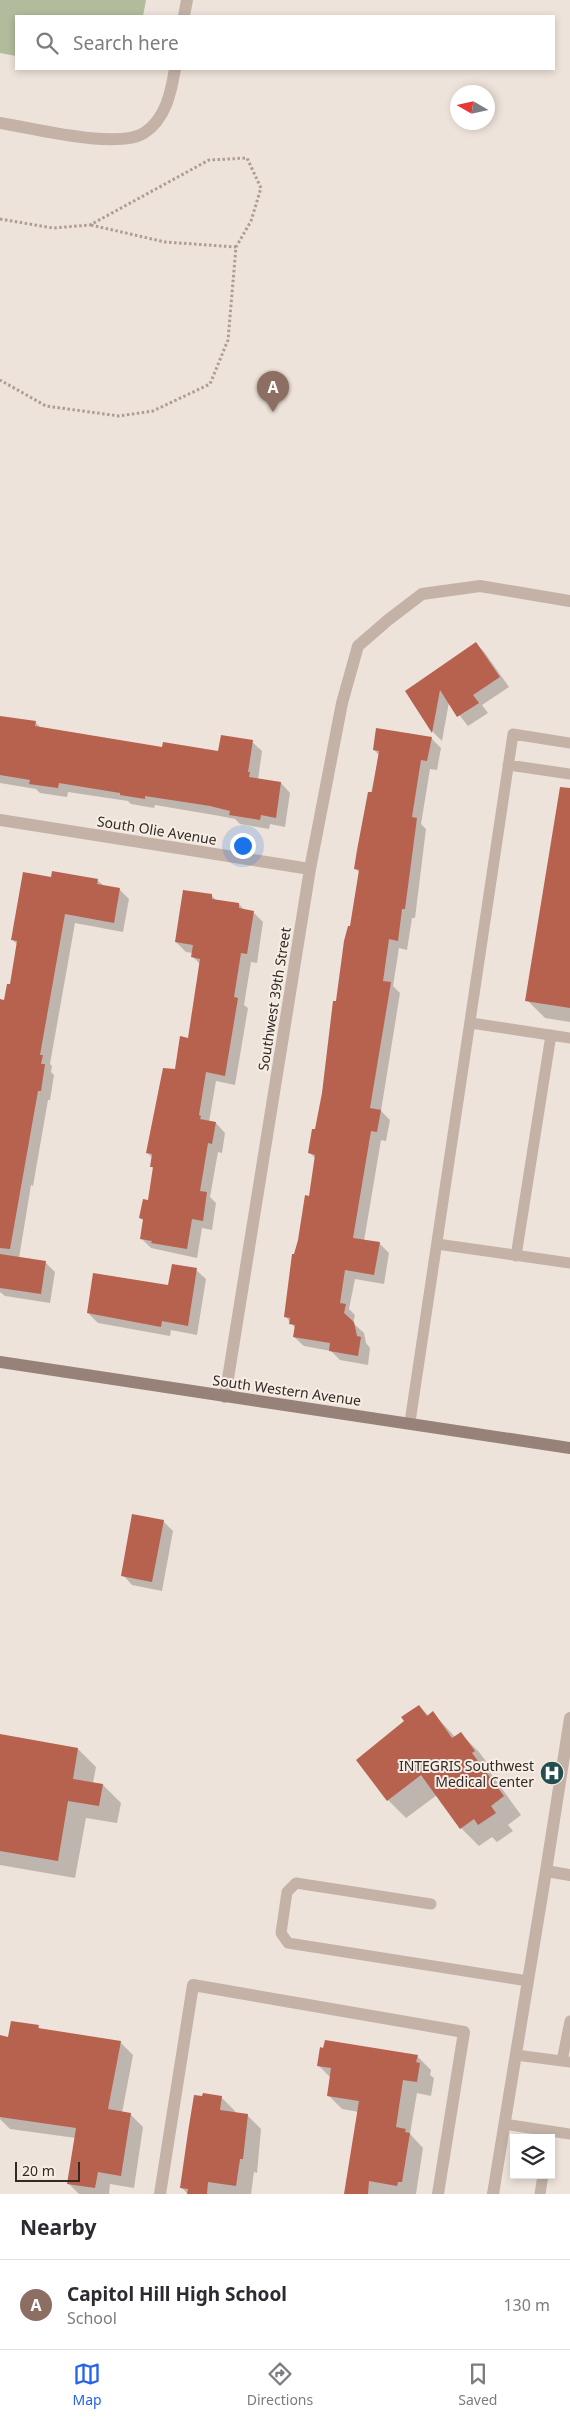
<!DOCTYPE html>
<style>
:root{--surface:#fff;--page:#f7f7f7;--text:#2b2b33;--muted:#7c7c81;--line:#e1e1e2;--accent:#2563eb}
body{margin:0;font-family:"Noto Sans",sans-serif;background:var(--page);color:var(--text)}
.controls{position:absolute;right:15px;bottom:15px;display:grid;overflow:hidden;border-radius:0px;box-shadow:0 2px 8px #0003}
.controls button{width:45px;height:45px;display:grid;place-items:center;padding:0;border:0;border-bottom:1px solid var(--line);background:var(--surface);color:var(--text);font:25px sans-serif}
.compass{position:absolute;left:450px;top:85px;width:45px;height:45px;border-radius:50%;background:var(--surface);box-shadow:0 2px 8px #0003;rotate:279deg}
.scale{position:absolute;left:15px;bottom:12px;width:65px;box-sizing:border-box;padding-left:5px;border:2px solid #322927;border-top:0;font-size:14px;line-height:18px;white-space:nowrap;color:#322927;-webkit-text-stroke:4px #f6ede5;paint-order:stroke}
.you{position:absolute;left:242px;top:845px;width:18px;height:18px;margin:-12px;border:4px solid #fff;border-radius:50%;background:#1a73e8;box-shadow:0 0 0 8px #1a73e833}
.badge{display:grid;place-items:center;width:32px;height:32px;border-radius:50%;background:var(--accent);color:#fff;font-size:16px;font-weight:700}
.pin{position:absolute;translate:-50% -41px;filter:drop-shadow(0 1px 2px #0008)}
.pin::after{content:'';position:absolute;top:26px;width:18px;height:15px;background:inherit;clip-path:polygon(0 0,100% 0,50% 100%)}
.list{margin:0;padding:0;list-style:none}
h2{display:flex;justify-content:space-between;align-items:center;height:65px;margin:0;padding:0 20px;font-size:21px}
h2 small{font-size:16px;font-weight:400;color:var(--muted)}
.list li{display:grid;grid-template-columns:32px 1fr auto;gap:15px;align-items:center;box-sizing:border-box;height:90px;padding:0 20px;border-top:1px solid var(--line)}
.list b{display:block;font-size:19px;white-space:nowrap}
.list p{margin:0;font-size:16px;white-space:nowrap;color:var(--muted)}
.list em{font-size:16px;font-style:normal;color:var(--muted)}
.icon{flex:none;width:28px;height:28px;fill:none;stroke:currentColor;stroke-width:2;stroke-linecap:round;stroke-linejoin:round}
.map{position:relative;flex:none;width:570px;height:2194px;overflow:hidden}
.search{position:absolute;background:var(--surface);box-shadow:0 2px 8px #0003;left:15px;right:15px;top:15px;height:55px;display:flex;align-items:center;gap:12px;box-sizing:border-box;padding:0 18px;border-radius:0px;color:var(--muted);font-size:19px}
.sheet{height:155px;background:var(--surface)}
nav{display:flex;justify-content:space-around;align-items:center;box-sizing:border-box;height:70px;border-top:1px solid var(--line);background:var(--surface);font-size:14px;color:var(--muted)}
nav a{display:grid;justify-items:center;gap:2px}
nav .on{color:var(--accent)}
.map>svg:first-child{display:block}
.green{fill:#b2bb9c}
.shadow{fill:#0003}
.building{fill:#b7614f}
.lines{fill:none;stroke-linecap:round;stroke-linejoin:round}
.path{stroke:#af9c92;stroke-width:3;stroke-dasharray:2.5 2.5;stroke-linecap:butt}
.service{stroke:#c4b2a7;stroke-width:11}
.minor{stroke:#c4b2a7;stroke-width:12}
.secondary{stroke:#978279;stroke-width:12}
.labels{text-anchor:middle;dominant-baseline:central;stroke-width:4;stroke-linejoin:round;paint-order:stroke}
.street-label{font-size:14px;fill:#322927;stroke:#f6ede5}
.poi-label{font-size:14px;fill:#322927;stroke:#f6ede5;text-anchor:end}
</style>
<div class="map">
<svg width="570" height="2194" viewBox="0 0 570 2194">
<rect width="100%" height="100%" fill="#eee3da"/>
<path class="green" d="M0 0H146L143 16H16V56L0 53Z"/>
<path class="shadow" d="M476 643 485 653 509 687 482 705 488 713 468 726 449 702 442 741 433 732 406 691Z
M0 717 35 722 41 728 163 748 219 752 252 742 262 751 258 780 281 783 290 793 285 827 270 824 269 829 240 824 235 819 220 816 155 805 154 808 131 804 128 801 68 792 67 797 40 793 36 789 0 783Z
M431 738 441 748 437 770 430 769 421 824 426 829 415 918H412L407 950 399 948 393 986 400 993 381 1111 390 1120 386 1141 381 1140 364 1241 379 1243 389 1253 384 1284 355 1279 349 1309 355 1315 353 1323 364 1333 366 1343 370 1348 368 1365 340 1360 331 1351 304 1346 294 1337 296 1329 286 1317 295 1255 310 1197 316 1159 310 1153 316 1131 360 873 355 868 379 755 374 750Z
M570 805V1022L545 1018 527 1000Z
M52 878 97 880 104 886 119 889 129 899 123 932 75 923 50 1064 52 1066 51 1072 54 1075 50 1100H48L33 1186 31 1185 19 1258 45 1262 55 1272 50 1303 5 1296 0 1292V1014L11 986 18 945 12 939Z
M212 896 217 901 239 904 245 911 253 912 263 922 257 963 251 962 244 1005 248 1008 235 1085 216 1081 209 1122 216 1123 225 1133 222 1153 218 1152 210 1197 216 1203 212 1230 202 1228 197 1258 151 1248 141 1238 144 1221 140 1218 149 1201 154 1169 151 1166 153 1158 147 1153 189 1039 201 965 193 957V953L186 952 176 942Z
M196 1270 206 1279 197 1335 171 1330 170 1336 98 1323 88 1313 169 1287Z
M163 1521 173 1531 162 1591 132 1585 123 1575Z
M419 1706 429 1716 433 1713 456 1738 461 1734 479 1752 492 1769 489 1771 521 1815 508 1825 513 1831 497 1842 492 1837 479 1846 461 1828 437 1795 406 1818 388 1800 406 1722Z
M0 1735 78 1749 96 1767 93 1783 103 1785 121 1803 117 1823 86 1818 75 1878 0 1865Z
M38 2026 41 2030 120 2042 133 2055 122 2113 130 2114 143 2127 134 2188 110 2184 109 2194H79L69 2184 76 2138 10 2129 0 2119V2037L9 2038Z
M417 2056 431 2070 430 2075 434 2078 431 2096 417 2093 410 2134 423 2148 416 2194H346L359 2112 342 2109 328 2095 331 2078 318 2065Z
M221 2097 235 2111V2113L247 2115 261 2129 257 2173 254 2172 251 2194H188L181 2187Z"/>
<path class="building" d="M476 642 500 677 473 695 479 703 457 717 440 690 432 733 405 691Z
M0 716 36 721 35 726 162 747 163 742 218 751 221 735 253 740 248 772H250L249 777 281 782 276 818 261 815 260 820 229 815 230 811 210 806 145 796V799L120 795V793L59 783 58 788 29 784 30 780 0 775Z
M376 728 432 737 427 761 421 760 412 817 417 818 405 909H402L398 941 389 939 383 981 391 982 370 1108 381 1110 377 1132 371 1131 353 1238 380 1242 374 1275 345 1270 340 1303 346 1304 344 1313 354 1322 357 1336 361 1337 358 1356 329 1351 330 1343 293 1337 295 1325 289 1324 290 1318 284 1317 292 1254H294L298 1240 305 1195 309 1196 315 1155 308 1153 312 1129H315L322 1093 333 1001H336L344 941 348 926H350L359 870 354 869 357 850 368 792H372L379 751 373 750Z
M560 787 570 788V1008L525 1001Z
M52 871 98 879 97 884 120 888 114 923 65 914 40 1055H43L41 1064H45L41 1091H38L10 1249 0 1248V999L4 1000 7 984H10L17 941 11 940 23 872 51 877Z
M183 890 212 894V899L239 903V908L254 911 247 954 241 953 234 997 238 998 225 1076 206 1072 199 1115 201 1116 200 1119 216 1122 212 1144 208 1143 200 1191 207 1192 203 1221 192 1219 187 1249 151 1243 152 1241 140 1239 143 1219 139 1218 143 1199 148 1200 153 1167H150L152 1154 146 1153 163 1068 175 1069 180 1036 188 1038 200 959 191 957 193 945 175 942Z
M0 1254 46 1261 41 1294 0 1288Z
M172 1264 197 1268 188 1326 162 1321 161 1327 87 1313 93 1273 168 1285Z
M132 1514 164 1520 152 1582 121 1576Z
M419 1705 427 1716 433 1711 452 1738 461 1732 475 1751 472 1753 504 1796 491 1806 496 1813 478 1825 474 1819 460 1829 421 1775 387 1801 356 1760 404 1721 401 1717Z
M0 1734 78 1748 73 1779 103 1784 99 1806 68 1801 58 1861 0 1851Z
M11 2021 39 2025 38 2028 121 2041 108 2109 131 2113 121 2176 98 2172 95 2188 67 2184 76 2128 0 2117V2035L8 2037Z
M325 2040 418 2055 416 2062 420 2063 417 2082 403 2080 396 2127 406 2129 405 2132 410 2133 402 2182H398L397 2186 369 2181 368 2194H344L359 2101 327 2096 331 2068 317 2066 320 2047 323 2048Z
M203 2093 222 2096 220 2110 248 2114 243 2159H240L236 2186 208 2182 207 2194H187L188 2189 180 2188 188 2132 194 2095 202 2096Z"/>
<g class="lines">
<path class="path" d="M0 219 53 228 90 225 209 160 247 158 261 188 251 221 236 247 228 340 210 384 153 411 119 416 46 406 0 380
M91 225 165 242 236 247"/>
<path class="service" d="M508 765 570 774
M471 1023 570 1038
M437 1244 570 1263
M516 1256 551 1035
M410 1422 513 734 570 743
M431 1904 296 1883 287 1892 281 1933 288 1943 528 1981
M516 2055 570 2062
M562 2061 570 2021
M504 2124 570 2134
M540 2194 543 2175"/>
<path class="minor" d="M184 16 187 0
M0 123C33 128 117 150 144 133 166 119 171 92 175 69
M0 820 310 869
M225 1397 310 869 342 703 358 646 388 620 422 594 480 586 570 601
M570 1718 546 1871 570 1875
M160 2194 193 1985 464 2032 438 2194
M493 2194 546 1871"/>
<path class="secondary" d="M0 1362 570 1448"/>
</g>
<defs>
<g id="hospital-disc" transform="scale(1.25)"><circle r="9.5" fill="#224e4e" stroke="#f6ede5"/><path d="M-5-5h3v3.5h4V-5h3V5h-3V1.5h-4V5h-3Z" fill="#fff"/></g>
</defs>
<g fill-rule="evenodd">
<use href="#hospital-disc" x="552" y="1773"/>
</g>
<g class="labels">
<g class="street-label">
<text transform="translate(157 830) rotate(9)">South Olie Avenue</text>
<text transform="translate(274 999) rotate(-81)">Southwest 39th Street</text>
<text transform="translate(287 1390) rotate(8)">South Western Avenue</text>
</g>
<g class="poi-label">
<text x="534" y="1765">INTEGRIS Southwest<tspan x="534" dy="16">Medical Center</tspan></text>
</g>
</g>
</svg>
<div class="controls">
<button><svg class="icon" aria-label="layers" viewBox="0 0 24 24"><path d="M12 4l9 5-9 5-9-5zM3 14l9 5 9-5"/></svg></button>
</div>
<svg class="compass" viewBox="-18 -18 36 36"><path d="M0-13l5 13h-10z" fill="#e53935"/><path d="M0 13l5-13h-10z" fill="#7c7c81"/></svg>
<div class="scale">20 m</div>
<div class="you"></div>
<div class="pin badge" style="left:273px;top:412px;background:#8d6e63">A</div>
<div class="search"><svg class="icon" aria-label="search" viewBox="0 0 24 24"><circle cx="10" cy="10" r="6"/><path d="M15 15l6 6"/></svg>Search here</div>
</div>
<section class="sheet">
<h2>Nearby<small></small></h2>
<ul class="list">
<li><span class="badge" style="background:#8d6e63">A</span><div><b>Capitol Hill High School</b><p>School</p></div><em>130 m</em></li>
</ul>
</section>
<nav>
<a class="on"><svg class="icon" aria-label="map" viewBox="0 0 24 24"><path d="M3 6l6-2 6 2 6-2v14l-6 2-6-2-6 2zM9 4v14M15 6v14"/></svg>Map</a>
<a><svg class="icon" aria-label="directions" viewBox="0 0 24 24"><path d="M12 3l9 9-9 9-9-9zM9 14v-3h6M13 9l2 2-2 2"/></svg>Directions</a>
<a><svg class="icon" aria-label="saved" viewBox="0 0 24 24"><path d="M7 4h10v16l-5-4-5 4z"/></svg>Saved</a>
</nav>
